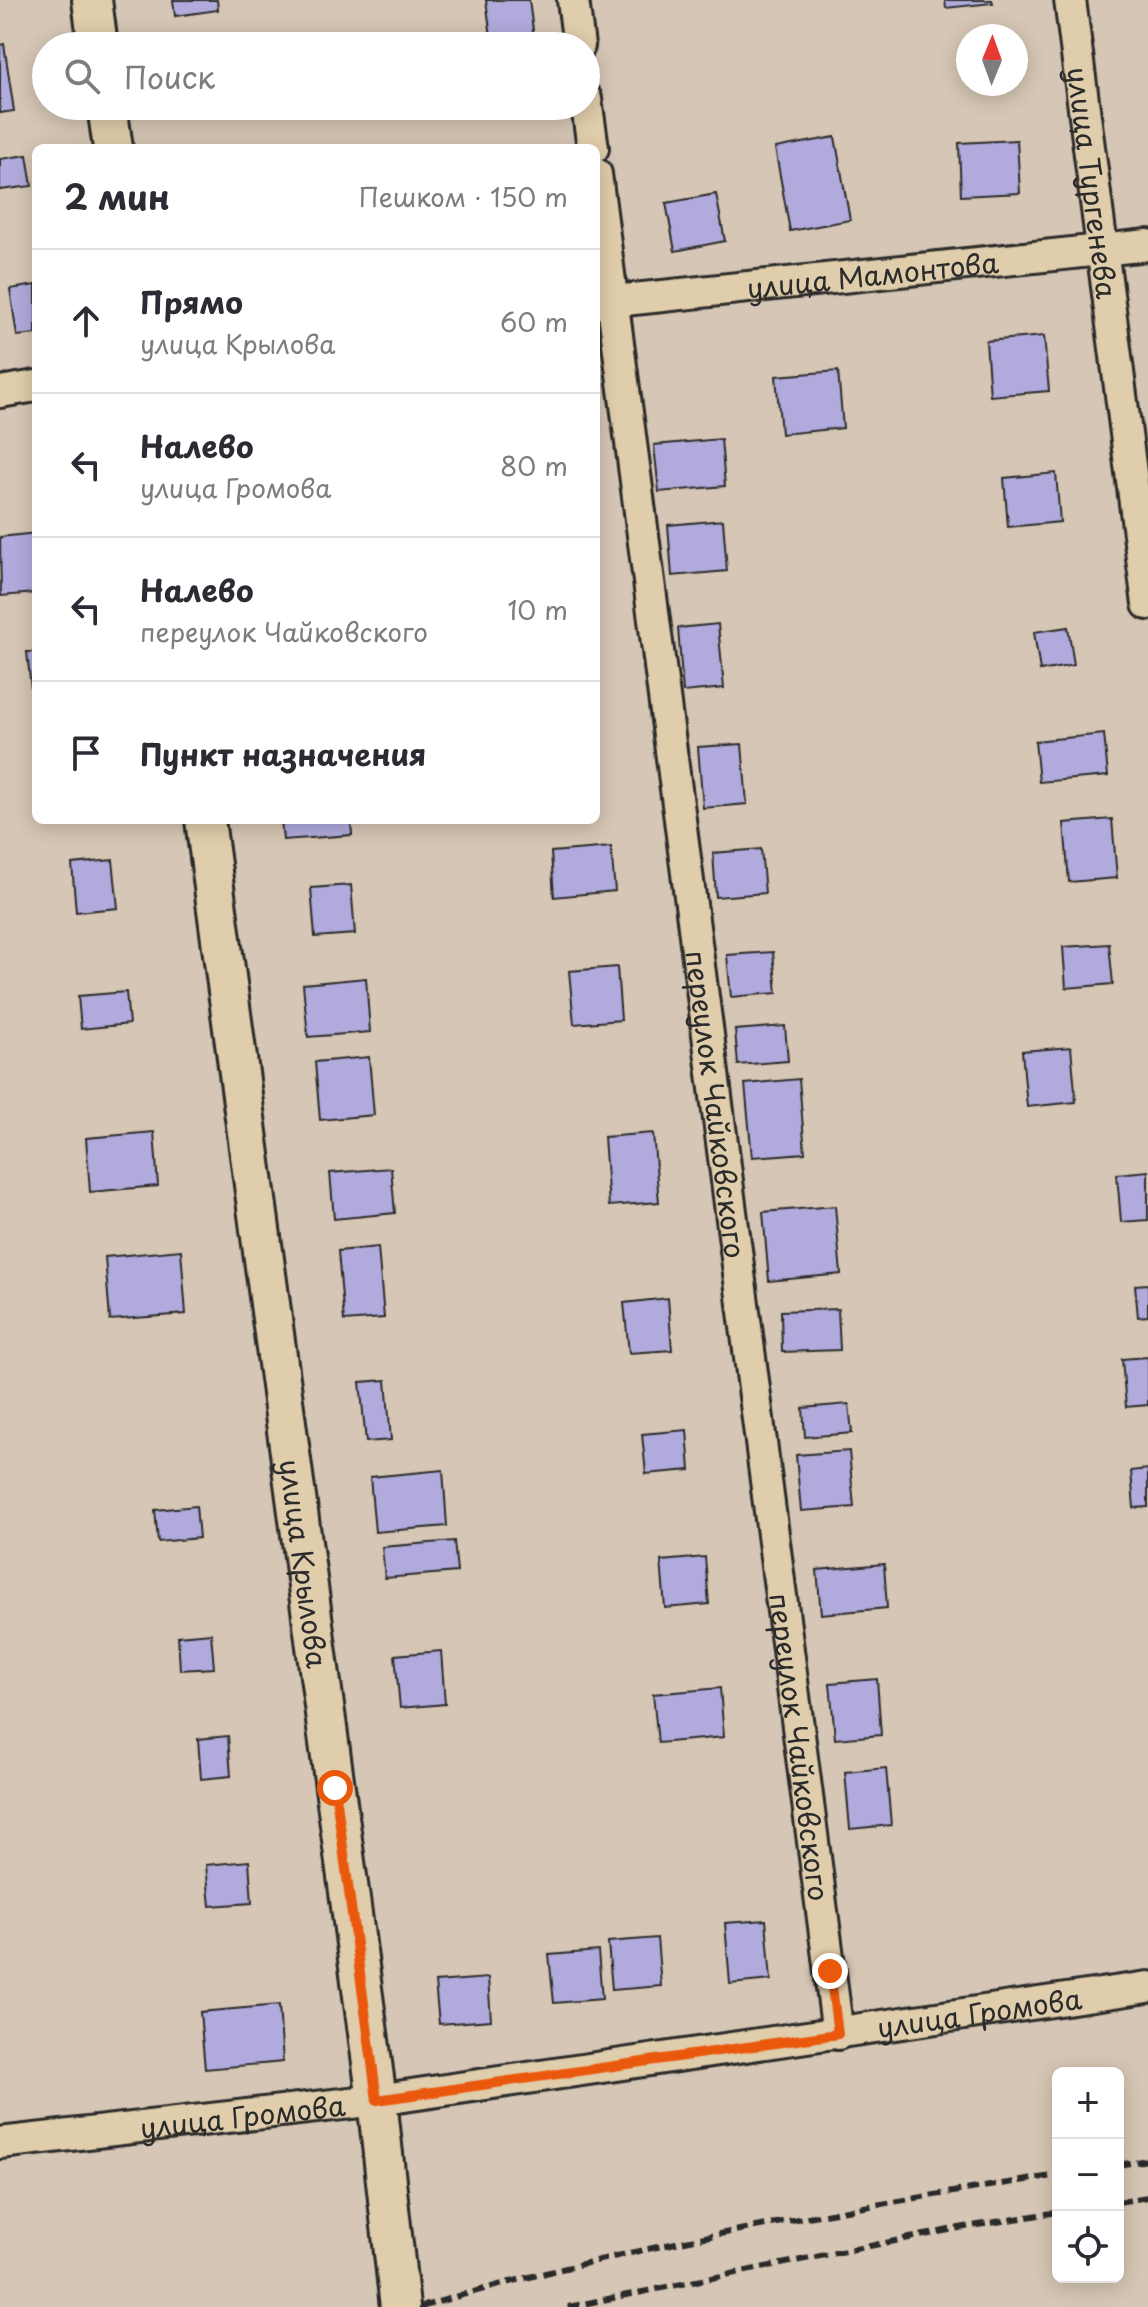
<!DOCTYPE html>
<html lang="ru">
<meta charset="utf-8">
<style>
:root{--surface:#fff;--page:#f2f2f3;--text:#2b2b33;--muted:#7c7c81;--line:#e1e1e2}
body{margin:0;font-family:"Playpen Sans",sans-serif;background:var(--page);color:var(--text)}
.controls{position:absolute;right:24px;bottom:24px;display:grid;overflow:hidden;border-radius:12px;box-shadow:0 4px 20px #0003}
.controls button{width:72px;height:72px;display:grid;place-items:center;padding:0;border:0;border-bottom:2px solid var(--line);background:var(--surface);color:var(--text);font:40px sans-serif}
.compass{position:absolute;left:956px;top:24px;width:72px;height:72px;border-radius:50%;background:var(--surface);box-shadow:0 4px 20px #0003;rotate:1deg}
.stop{position:absolute;width:24px;height:24px;margin:-18px;border:6px solid #ea580c;border-radius:50%;background:#fff}
.stop.end{background:#ea580c;border-color:#fff;box-shadow:0 2px 8px #0008}
.list{margin:0;padding:0;list-style:none}
h2{display:flex;justify-content:space-between;align-items:center;height:104px;margin:0;padding:0 32px;font-size:34px}
h2 small{font-size:26px;font-weight:400;color:var(--muted)}
.list li{display:grid;grid-template-columns:52px 1fr auto;gap:24px;align-items:center;box-sizing:border-box;height:144px;padding:0 32px;border-top:2px solid var(--line)}
.list b{display:block;font-size:30px;white-space:nowrap}
.list p{margin:0;font-size:26px;white-space:nowrap;color:var(--muted)}
.list em{font-size:26px;font-style:normal;color:var(--muted)}
.icon{flex:none;width:44px;height:44px;fill:none;stroke:currentColor;stroke-width:2;stroke-linecap:round;stroke-linejoin:round}
.map{position:relative;flex:none;width:1148px;height:2307px;overflow:hidden}
.search{position:absolute;background:var(--surface);box-shadow:0 4px 20px #0003;left:32px;top:32px;width:568px;height:88px;display:flex;align-items:center;gap:20px;box-sizing:border-box;padding:0 28px;border-radius:44px;color:var(--muted);font-size:30px}
.panel{position:absolute;background:var(--surface);box-shadow:0 4px 20px #0003;left:32px;top:144px;width:568px;height:680px;border-radius:12px}
.map>svg:first-child{display:block}
.building{fill:#b0abdc;stroke:#2b2b2b;stroke-width:2}
.lines{fill:none;stroke-linecap:round;stroke-linejoin:round}
.minor-casing{stroke:#2b2b2b;stroke-width:36}
.tertiary-casing{stroke:#2b2b2b;stroke-width:44}
.minor{stroke:#e0cdab;stroke-width:30}
.tertiary{stroke:#e0cdab;stroke-width:38}
.rail{stroke:#2b2b2b;stroke-width:6;stroke-dasharray:12 6;stroke-linecap:butt}
.route{stroke:#ea580c;stroke-width:10}
.labels{text-anchor:middle;dominant-baseline:central;stroke-width:7;stroke-linejoin:round;paint-order:stroke}
.street-label{font-size:28px;fill:#2b2b2b;stroke:#e0cdab}
</style>
<div class="map">
<svg width="1148" height="2307" viewBox="0 0 1148 2307">
<rect width="100%" height="100%" fill="#d6c6b5"/>
<filter id="ink" filterUnits="userSpaceOnUse"><feTurbulence type="fractalNoise" baseFrequency=".0125" numOctaves="2"/><feDisplacementMap in="SourceGraphic" scale="16" xChannelSelector="R" yChannelSelector="G"/><feConvolveMatrix kernelMatrix="1 2 1 2 8 2 1 2 1" color-interpolation-filters="sRGB"/></filter>
<g filter="url(#ink)">
<path class="building" d="M173 0H217L218 10 175 16Z
M486 0H529L534 38 492 44Z
M945 0H992L993 3 946 8Z
M4 44 14 111 0 113V45Z
M835 137 850 220 790 231 775 148Z
M1017 140 1020 193 961 196 959 143Z
M27 155 32 186 0 190V159Z
M716 194 725 241 675 251 666 203Z
M36 285V334L17 336 10 289Z
M1044 336 1049 391 990 396 986 341Z
M838 371 843 428 781 434 776 376Z
M721 439 725 486 659 492 654 445Z
M1056 473 1060 522 1008 527 1004 478Z
M723 520 727 571 672 576 668 525Z
M36 533V593L1 596 0 537Z
M718 624 724 688 683 692 678 628Z
M1068 627 1074 665 1040 671 1034 632Z
M27 652H36V697H32Z
M1104 734 1108 776 1039 782 1035 741Z
M742 744 747 804 703 808 698 747Z
M1112 819 1117 878 1069 882 1064 823Z
M281 820H351L352 835 283 840Z
M611 847 615 891 554 897 551 852Z
M761 849 765 893 716 897 713 853Z
M113 860 118 908 76 912 72 864Z
M351 885 355 934 315 937 311 888Z
M1109 944 1113 984 1066 988 1063 947Z
M773 952 777 993 731 997 727 955Z
M617 967 621 1020 574 1024 569 971Z
M366 978 370 1032 308 1037 303 984Z
M126 992 129 1024 81 1029 78 996Z
M785 1026 788 1061 738 1065 735 1030Z
M1071 1047 1076 1102 1027 1107 1022 1051Z
M369 1057 374 1115 320 1120 315 1062Z
M799 1079 805 1153 752 1157 745 1084Z
M154 1132 158 1186 90 1192 86 1138Z
M653 1133 659 1202 609 1206 604 1137Z
M391 1168 395 1213 334 1219 330 1173Z
M1148 1171V1220L1121 1222 1117 1174Z
M835 1206 841 1274 769 1281 763 1212Z
M378 1247 384 1318 344 1321 338 1251Z
M181 1250 186 1314 110 1320 105 1257Z
M1148 1284V1316L1138 1317 1135 1285Z
M668 1298 672 1350 629 1353 624 1303Z
M838 1309 840 1350 782 1352 781 1311Z
M1148 1357V1405L1126 1407 1122 1359Z
M386 1380 391 1440 366 1442 360 1382Z
M849 1404 852 1433 805 1437 803 1408Z
M687 1430 690 1470 646 1474 642 1434Z
M849 1451 854 1507 801 1511 796 1455Z
M1148 1469V1507L1134 1508 1131 1471Z
M443 1470 447 1526 375 1532 370 1477Z
M196 1506 199 1538 158 1542 155 1510Z
M454 1541 457 1572 385 1578 382 1547Z
M705 1557 709 1604 665 1608 661 1561Z
M884 1564 887 1608 821 1614 817 1570Z
M211 1633 214 1668 180 1670 178 1636Z
M441 1651 445 1704 400 1708 395 1655Z
M877 1679 881 1735 835 1739 830 1683Z
M720 1688 724 1737 658 1743 653 1694Z
M228 1736 231 1776 201 1779 198 1739Z
M886 1768 891 1825 850 1829 845 1772Z
M249 1861 252 1903 210 1906 206 1865Z
M766 1920 771 1980 730 1984 725 1923Z
M657 1938 661 1986 612 1990 608 1942Z
M598 1951 602 1999 554 2003 549 1955Z
M488 1978 491 2020 439 2024 435 1982Z
M279 2005 283 2062 205 2069 200 2012Z"/>
<g class="lines">
<g class="minor-casing">
<g id="minor">
<path d="M573 0 579 46"/>
<path id="s1" d="M1070 0 1148 604"/>
<path d="M586 99 593 148"/>
<path id="s2" d="M596 174 838 2034"/>
<path id="s3" d="M596 303 1148 245"/>
<path d="M0 392 36 386"/>
<path id="s4" d="M0 2143 377 2100 1148 1987"/>
</g>
</g>
<g class="tertiary-casing">
<g id="tertiary">
<path d="M92 0 98 46"/>
<path d="M107 106 113 148"/>
<path id="s5" d="M205 820 377 2100 400 2307"/>
</g>
</g>
<use href="#minor" class="minor"/>
<use href="#tertiary" class="tertiary"/>
<path class="rail" d="M1118 2165 1148 2160
M1118 2202 1148 2197
M421 2307C629 2245 844 2209 1058 2175
M568 2307 959 2228 1058 2212"/>
</g>
</g>
<g class="lines" filter="url(#ink)">
<path class="route" d="M335 1788 377 2100 838 2034 830 1971"/>
</g>
<g class="labels">
<g class="street-label">
<text stroke="none"><textPath href="#s1" startOffset="184">улица Тургенева</textPath></text>
<text stroke="none"><textPath href="#s3" startOffset="278">улица Мамонтова</textPath></text>
<text stroke="none"><textPath href="#s2" startOffset="938">переулок Чайковского</textPath></text>
<text stroke="none"><textPath href="#s5" startOffset="750">улица Крылова</textPath></text>
<text stroke="none"><textPath href="#s2" startOffset="1586">переулок Чайковского</textPath></text>
<text stroke="none"><textPath href="#s4" startOffset="988">улица Громова</textPath></text>
<text stroke="none"><textPath href="#s4" startOffset="244">улица Громова</textPath></text>
</g>
</g>
</svg>
<div class="controls">
<button>+</button>
<button>−</button>
<button><svg class="icon" aria-label="locate" viewBox="0 0 24 24"><circle cx="12" cy="12" r="6"/><path d="M12 2v4M12 18v4M2 12h4M18 12h4"/></svg></button>
</div>
<svg class="compass" viewBox="-18 -18 36 36"><path d="M0-13l5 13h-10z" fill="#e53935"/><path d="M0 13l5-13h-10z" fill="#7c7c81"/></svg>
<div class="stop" style="left:335px;top:1788px"></div>
<div class="stop end" style="left:830px;top:1971px"></div>
<div class="search"><svg class="icon" aria-label="search" viewBox="0 0 24 24"><circle cx="10" cy="10" r="6"/><path d="M15 15l6 6"/></svg>Поиск</div>
<section class="panel">
<h2>2 мин<small>Пешком · 150 m</small></h2>
<ul class="list">
<li><svg class="icon" aria-label="ahead" viewBox="0 0 24 24"><path d="M12 20V5M6 11l6-6 6 6"/></svg><div><b>Прямо</b><p>улица Крылова</p></div><em>60 m</em></li>
<li><svg class="icon" aria-label="left" viewBox="0 0 24 24"><path d="M17 20v-9H6M10 6l-5 5 5 5"/></svg><div><b>Налево</b><p>улица Громова</p></div><em>80 m</em></li>
<li><svg class="icon" aria-label="left" viewBox="0 0 24 24"><path d="M17 20v-9H6M10 6l-5 5 5 5"/></svg><div><b>Налево</b><p>переулок Чайковского</p></div><em>10 m</em></li>
<li><svg class="icon" aria-label="arrive" viewBox="0 0 24 24"><path d="M6 21V4h12l-3 4 3 4H6"/></svg><div><b>Пункт назначения</b></div></li>
</ul>
</section>
</div>
